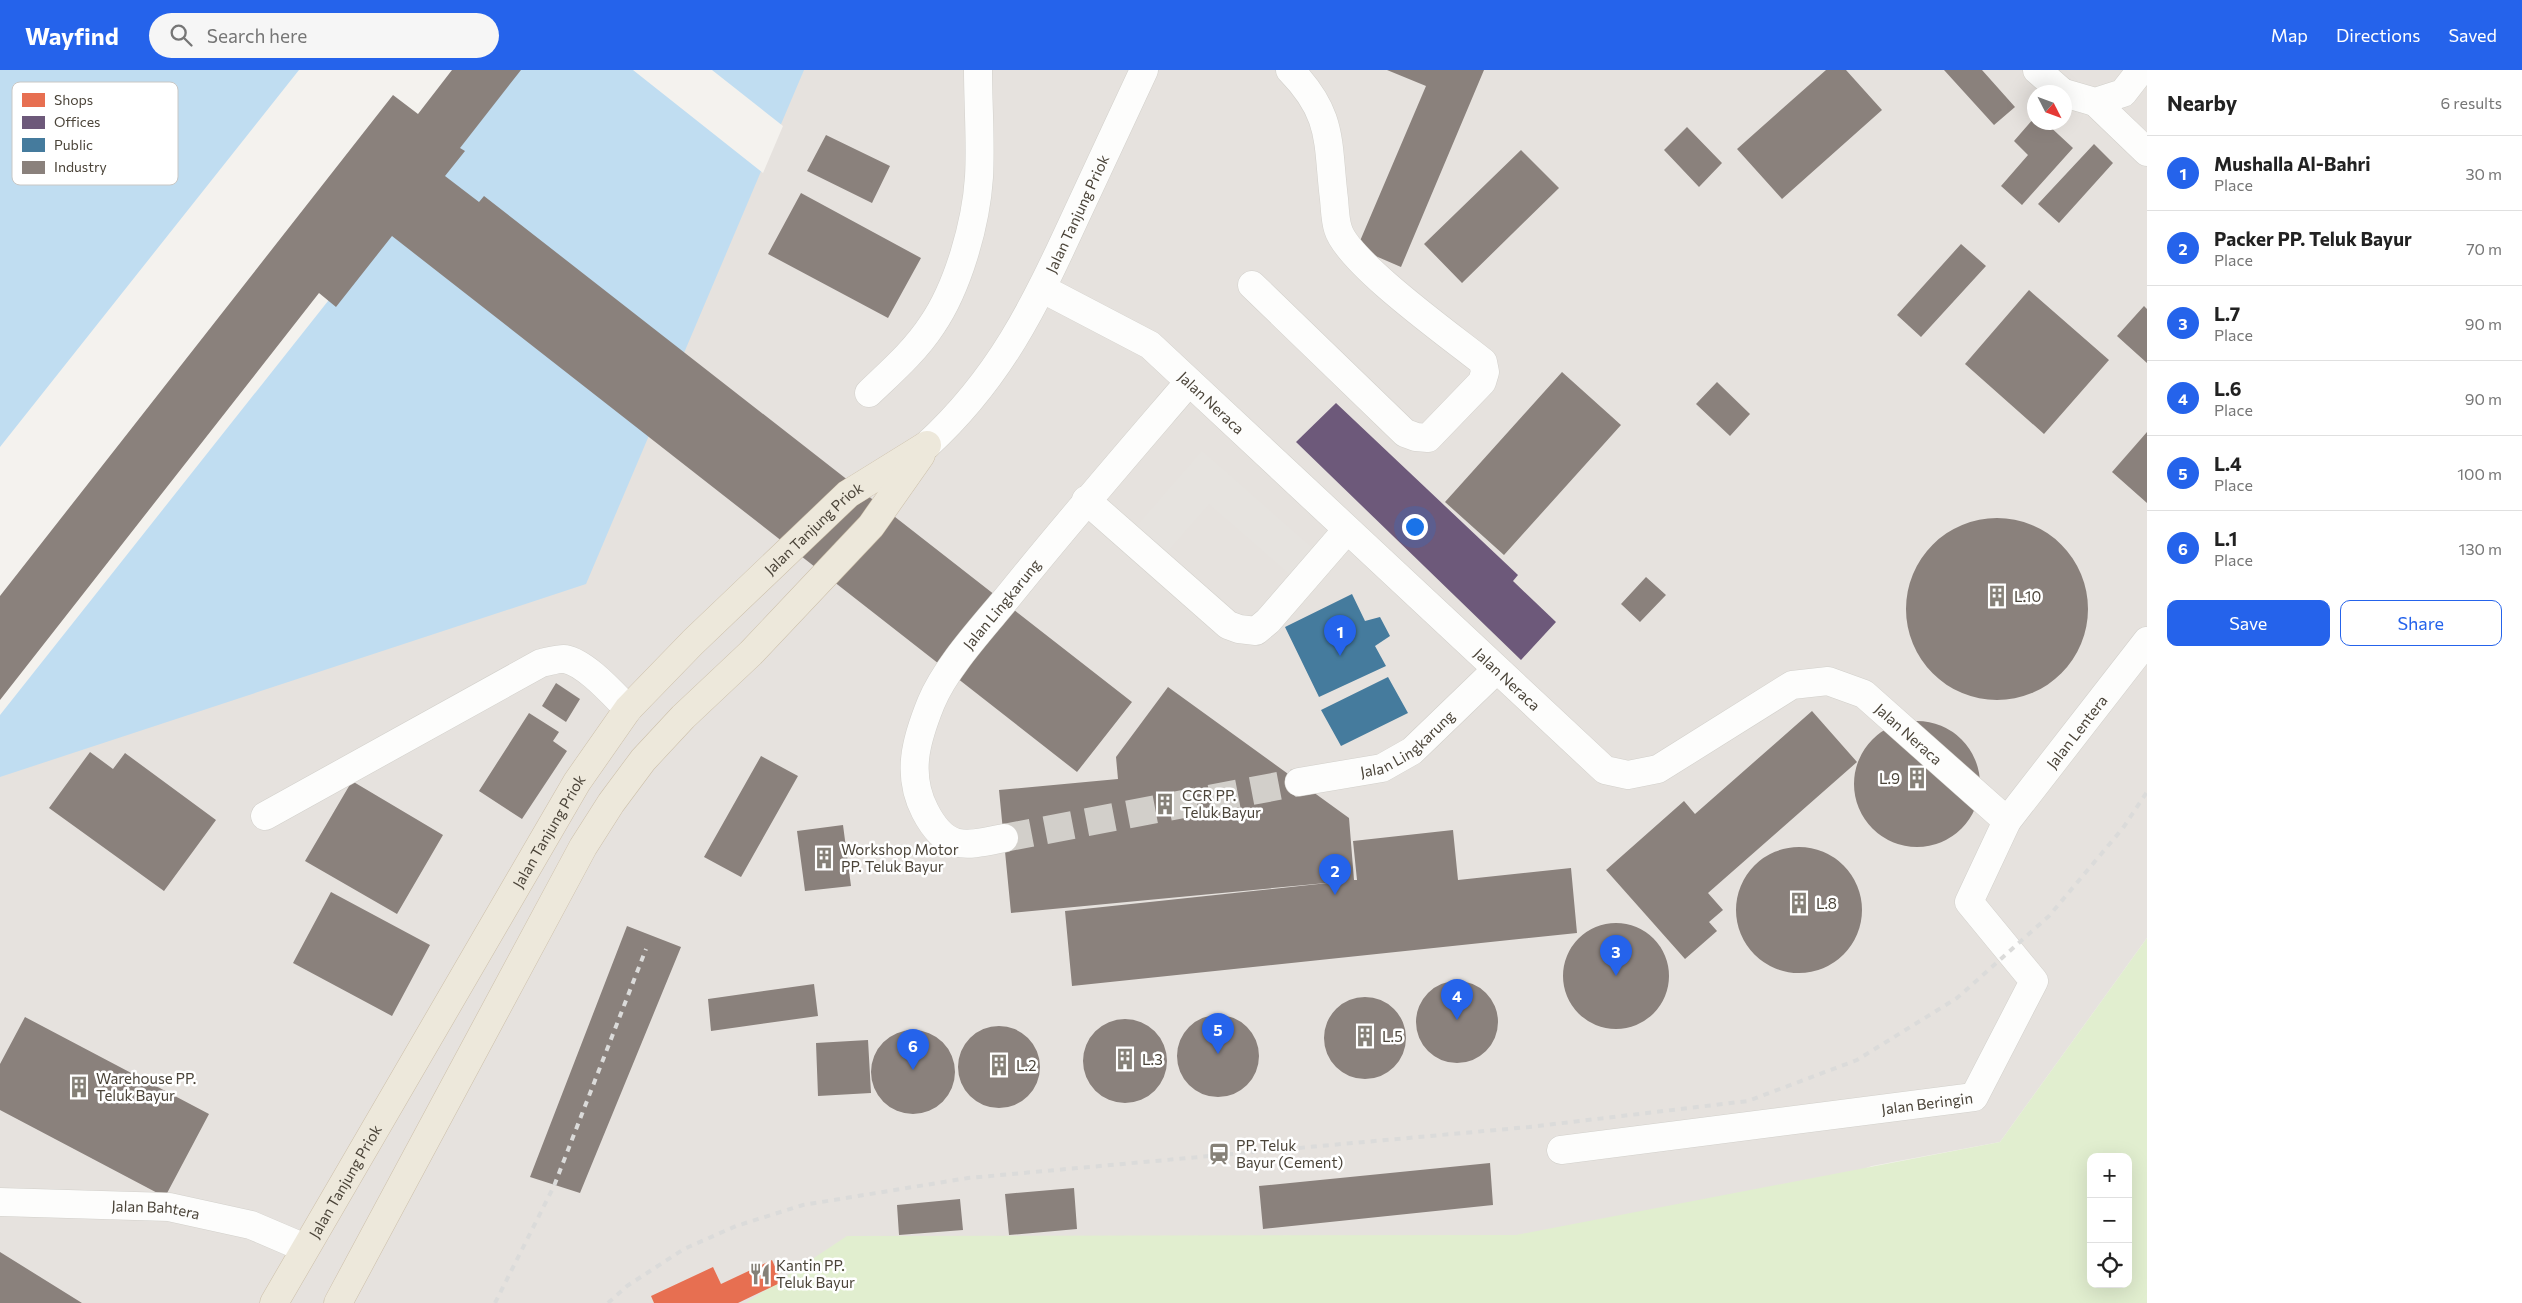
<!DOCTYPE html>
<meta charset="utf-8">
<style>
:root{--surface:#fff;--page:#f6f6f6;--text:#222;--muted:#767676;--line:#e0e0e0;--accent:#2563eb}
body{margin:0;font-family:Commissioner,sans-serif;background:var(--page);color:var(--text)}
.controls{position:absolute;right:15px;bottom:15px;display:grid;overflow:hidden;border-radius:10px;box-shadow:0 5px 20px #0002}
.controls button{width:45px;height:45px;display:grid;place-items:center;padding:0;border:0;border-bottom:1px solid var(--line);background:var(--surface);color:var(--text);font:25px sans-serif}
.compass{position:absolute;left:2027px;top:15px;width:45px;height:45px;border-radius:50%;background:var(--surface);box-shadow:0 5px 20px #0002;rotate:132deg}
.you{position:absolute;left:1414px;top:456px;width:18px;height:18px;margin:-12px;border:4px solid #fff;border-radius:50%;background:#1a73e8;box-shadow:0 0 0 8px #1a73e833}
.badge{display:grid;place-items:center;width:32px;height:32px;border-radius:50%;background:var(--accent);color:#fff;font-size:16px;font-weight:700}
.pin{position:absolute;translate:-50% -41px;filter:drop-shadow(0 1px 2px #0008)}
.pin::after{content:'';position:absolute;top:26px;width:18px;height:15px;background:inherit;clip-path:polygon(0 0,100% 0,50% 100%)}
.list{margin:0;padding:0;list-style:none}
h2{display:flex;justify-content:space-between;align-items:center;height:65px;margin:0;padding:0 20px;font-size:21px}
h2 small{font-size:16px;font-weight:400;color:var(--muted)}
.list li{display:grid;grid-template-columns:32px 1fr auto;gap:15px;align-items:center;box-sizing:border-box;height:75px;padding:0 20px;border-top:1px solid var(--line)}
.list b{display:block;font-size:19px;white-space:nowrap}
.list p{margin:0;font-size:16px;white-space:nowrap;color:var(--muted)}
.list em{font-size:16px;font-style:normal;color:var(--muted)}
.actions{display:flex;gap:10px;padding:15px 20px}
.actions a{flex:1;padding:11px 0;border:1px solid var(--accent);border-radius:10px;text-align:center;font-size:18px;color:var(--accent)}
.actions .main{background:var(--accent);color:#fff}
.icon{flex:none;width:28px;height:28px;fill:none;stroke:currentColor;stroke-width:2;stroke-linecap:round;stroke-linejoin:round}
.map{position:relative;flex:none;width:2147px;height:1233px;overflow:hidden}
header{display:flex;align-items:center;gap:30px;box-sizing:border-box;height:70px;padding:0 25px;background:var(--accent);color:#fff}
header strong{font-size:24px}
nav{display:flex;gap:28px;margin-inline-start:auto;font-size:18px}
.search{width:350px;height:45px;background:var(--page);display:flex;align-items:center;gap:12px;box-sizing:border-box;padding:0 18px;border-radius:28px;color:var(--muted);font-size:19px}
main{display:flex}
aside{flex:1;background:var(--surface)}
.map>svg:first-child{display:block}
.industrial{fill:#e6e2de;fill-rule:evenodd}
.green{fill:#e1eecf;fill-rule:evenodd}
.parking{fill:#e6e3df}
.water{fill:#c0ddf1}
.pier{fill:#f4f2ee}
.shops{fill:#e76f51}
.offices{fill:#6d597a}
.public{fill:#457b9d}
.industry{fill:#8a817c}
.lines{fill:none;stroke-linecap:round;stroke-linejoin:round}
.minor-tunnel{stroke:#d2cfca;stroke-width:28;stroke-dasharray:28 14;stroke-linecap:butt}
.minor-casing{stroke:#d2d0cb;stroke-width:29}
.highway-casing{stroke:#ccbfa9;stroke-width:29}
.minor{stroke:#fdfdfc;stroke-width:28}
.highway{stroke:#ede8db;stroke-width:28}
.rail{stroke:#dbdbda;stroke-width:4;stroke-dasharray:6 6;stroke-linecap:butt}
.labels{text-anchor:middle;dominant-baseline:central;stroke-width:5;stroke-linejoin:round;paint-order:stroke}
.street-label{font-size:15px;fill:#4b4439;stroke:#fff}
.poi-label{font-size:15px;fill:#4b4439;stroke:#fff;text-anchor:start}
.key{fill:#fff;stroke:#c9c7c4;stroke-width:1}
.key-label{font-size:14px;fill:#4b4439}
</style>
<header>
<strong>Wayfind</strong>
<div class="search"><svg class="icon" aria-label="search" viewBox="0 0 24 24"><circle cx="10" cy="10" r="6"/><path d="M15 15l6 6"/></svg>Search here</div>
<nav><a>Map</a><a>Directions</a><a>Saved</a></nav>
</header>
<main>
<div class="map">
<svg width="2147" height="1233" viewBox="0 0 2147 1233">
<rect width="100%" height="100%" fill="#f4f2ee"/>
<path class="industrial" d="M63 0H2147V868L2000 1072 1872 1096 1486 1233H0V77ZM2034 22H2064V52H2034Z"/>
<path class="green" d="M2147 868V1233H746L847 1166 1516 1165 2000 1072ZM2091 1087H2128V1214H2091Z"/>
<path class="parking" d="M1202 381 1316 481 1293 507 1209 434 1166 483 1136 457Z"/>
<path class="water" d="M0 0H804L586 514 0 707Z"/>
<path class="pier" d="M299 0H511L0 645V377Z
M633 0H712L783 56 763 103Z"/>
<path class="shops" d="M772 1190 782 1212 738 1233H654L651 1226 713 1197 721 1214Z"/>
<path class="offices" d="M1336 333 1518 505 1513 511 1556 552 1521 590 1296 372Z"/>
<path class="public" d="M1352 524 1365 551 1380 547 1390 566 1375 576 1386 596 1319 627 1285 557Z
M1388 607 1408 643 1341 676 1321 640Z"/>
<path class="industry" d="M452 0H521L460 78 465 81 445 106 479 132 484 126 1132 632 1077 702 392 166 336 237 319 223 0 630V526L393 25 418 44Z
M1387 0H1484L1401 197 1357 178 1426 16Z
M1826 0H1846L1882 40 1782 129 1737 79Z
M1944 0H1982L2015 37 1994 55Z
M2034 48V52H2045L2073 78 2022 135 2001 116 2028 85 2014 71Z
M1687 57 1722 93 1699 117 1664 80Z
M826 65 890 96 872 133 807 101Z
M2094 74 2113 93 2059 153 2038 134Z
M1521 80 1559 118 1462 213 1424 174Z
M801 123 921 188 888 248 768 184Z
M1961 174 1986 196 1921 267 1897 245Z
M2029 220 2109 290 2044 364 1965 294Z
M2144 236 2147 239V293L2117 266Z
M1562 302 1621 355 1504 485 1445 432Z
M1717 312 1750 344 1730 366 1696 334Z
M2147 362V433L2112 402Z
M1906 539a91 91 0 1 1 182 0a91 91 0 1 1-182 0Z
M1646 507 1666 525 1640 552 1621 534Z
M556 613 580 629 566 652 542 636Z
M1168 617 1349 748 1354 810H1357L1353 771 1453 760 1458 810 1571 798 1577 863 1072 916 1065 841 1337 812 1011 843 999 720 1118 709 1116 687Z
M1812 641 1857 692 1708 823 1723 840 1709 852 1717 861 1685 889 1606 800 1684 731 1695 744Z
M529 643 559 662 553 671 567 681 522 749 479 721Z
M1854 714a63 63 0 1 1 126 0a63 63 0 1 1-126 0Z
M90 682 113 699 125 683 216 750 164 821 49 738Z
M761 686 798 706 741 807 704 787Z
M352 711 443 765 397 844 305 791Z
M843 755 851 816 805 821 797 761Z
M1736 840a63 63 0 1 1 126 0a63 63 0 1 1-126 0Z
M331 822 430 875 392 946 293 893Z
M1563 906a53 53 0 1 1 106 0a53 53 0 1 1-106 0Z
M627 856 681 877 580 1123 530 1107Z
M1416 952a41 41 0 1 1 82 0a41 41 0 1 1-82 0Z
M814 914 818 946 711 961 708 929Z
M1324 968a41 41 0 1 1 82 0a41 41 0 1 1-82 0Z
M1177 986a41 41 0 1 1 82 0a41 41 0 1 1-82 0Z
M25 947 209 1044 165 1127 0 1040V994Z
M1083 991a42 42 0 1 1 84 0a42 42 0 1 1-84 0Z
M958 997a41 41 0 1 1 82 0a41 41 0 1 1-82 0Z
M871 1002a42 42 0 1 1 84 0a42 42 0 1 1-84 0Z
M868 970 871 1023 818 1026 816 973Z
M1490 1093 1493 1135 1263 1159 1259 1116Z
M1074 1118 1077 1159 1009 1165 1005 1124Z
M960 1129 963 1160 899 1165 897 1135Z
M0 1182 82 1233H0Z"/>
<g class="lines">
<path class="minor-tunnel" d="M1004 768 1299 712"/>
<g class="minor-casing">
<g id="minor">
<path d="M2037 0 2062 22"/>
<path d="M2064 23 2095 32 2123 23 2141 0"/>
<path d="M2095 32 2147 82"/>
<path d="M1252 215 1405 363 1416 367 1428 368 1482 312 1485 302 1483 292C1452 267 1348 193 1338 159 1335 150 1335 139 1334 129 1327 72 1334 45 1290 0"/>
<path id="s1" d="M1043 219 1150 275 1605 700 1628 705 1658 699 1792 615 1828 611 1864 624 2007 751"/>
<path d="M869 323C892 301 915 281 932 255 958 217 976 154 979 107 981 72 978 35 978 0"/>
<path id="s2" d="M927 375C1000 308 1034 237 1075 148 1098 99 1121 49 1144 0"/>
<path d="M1086 430 1228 555 1239 559 1256 561 1268 551 1346 461"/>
<path id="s3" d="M1299 712 1382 698 1412 681 1496 600"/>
<path d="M265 746 541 593C548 592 559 588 565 589 586 593 613 624 628 639"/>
<path id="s4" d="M1004 768C965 776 946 782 925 741 906 704 916 670 931 633 946 596 986 554 1011 523 1069 451 1129 382 1189 312"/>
<path id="s5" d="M1561 1080 1974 1027 2034 911 1969 832 2007 751 2147 571"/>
<path id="s6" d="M0 1132 169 1137 251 1155 305 1178"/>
</g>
</g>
<g class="highway-casing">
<g id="highway">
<path id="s7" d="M274 1233 577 712 628 639 693 572 848 424 927 375"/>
<path d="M338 1233 583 777 611 733 643 690 683 647 751 583 871 456 921 385"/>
</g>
</g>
<use href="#minor" class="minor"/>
<use href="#highway" class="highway"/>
<path class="rail" d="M495 1233 554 1116 646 879
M608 1233 627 1216 684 1179 736 1156 803 1135 968 1108 1529 1057 1748 1031 1857 990 1957 928 2049 846 2123 758 2147 722"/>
</g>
<defs>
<g id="building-bare" transform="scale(1.725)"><path d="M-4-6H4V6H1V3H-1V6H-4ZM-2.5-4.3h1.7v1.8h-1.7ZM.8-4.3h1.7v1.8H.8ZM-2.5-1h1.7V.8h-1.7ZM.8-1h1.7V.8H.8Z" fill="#868178" stroke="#fff" stroke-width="2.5" paint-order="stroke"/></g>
<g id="station-bare" transform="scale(1.725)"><path d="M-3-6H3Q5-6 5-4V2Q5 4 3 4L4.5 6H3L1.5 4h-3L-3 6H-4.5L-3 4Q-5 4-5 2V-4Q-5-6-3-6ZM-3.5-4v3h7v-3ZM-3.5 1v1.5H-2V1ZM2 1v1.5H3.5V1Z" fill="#868178" stroke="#fff" stroke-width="2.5" paint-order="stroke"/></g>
<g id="restaurant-bare" transform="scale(1.725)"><path d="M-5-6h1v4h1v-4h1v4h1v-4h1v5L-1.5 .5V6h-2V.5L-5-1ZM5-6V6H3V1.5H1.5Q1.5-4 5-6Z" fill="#868178" stroke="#fff" stroke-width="2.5" paint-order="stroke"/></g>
</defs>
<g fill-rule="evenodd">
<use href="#building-bare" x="1997" y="526"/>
<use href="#building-bare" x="1917" y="708"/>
<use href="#building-bare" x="1165" y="734"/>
<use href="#building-bare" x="824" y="788"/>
<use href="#building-bare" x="1799" y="833"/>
<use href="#building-bare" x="1365" y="966"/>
<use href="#building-bare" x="1125" y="989"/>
<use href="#building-bare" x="999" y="995"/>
<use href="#building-bare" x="79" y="1017"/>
<use href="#station-bare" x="1219" y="1084"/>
<use href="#restaurant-bare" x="760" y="1204"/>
</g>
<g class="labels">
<g class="street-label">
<text stroke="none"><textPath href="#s2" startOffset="278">Jalan Tanjung Priok</textPath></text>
<text stroke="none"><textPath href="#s1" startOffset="205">Jalan Neraca</textPath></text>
<text stroke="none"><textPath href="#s7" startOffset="951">Jalan Tanjung Priok</textPath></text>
<text stroke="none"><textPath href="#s4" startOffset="328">Jalan Lingkarung</textPath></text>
<text stroke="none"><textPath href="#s1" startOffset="610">Jalan Neraca</textPath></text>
<text stroke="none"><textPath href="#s5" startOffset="852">Jalan Lentera</textPath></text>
<text stroke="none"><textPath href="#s1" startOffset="1090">Jalan Neraca</textPath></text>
<text stroke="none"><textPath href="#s3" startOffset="118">Jalan Lingkarung</textPath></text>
<text stroke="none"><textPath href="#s7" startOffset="546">Jalan Tanjung Priok</textPath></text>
<text stroke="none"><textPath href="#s5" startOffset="369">Jalan Beringin</textPath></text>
<text stroke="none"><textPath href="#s7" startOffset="141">Jalan Tanjung Priok</textPath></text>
<text stroke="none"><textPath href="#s6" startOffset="156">Jalan Bahtera</textPath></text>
</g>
<g class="poi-label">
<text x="2014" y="526">L.10</text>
<text x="1900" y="708" text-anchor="end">L.9</text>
<text x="1182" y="725">CCR PP.<tspan x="1182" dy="17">Teluk Bayur</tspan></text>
<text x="841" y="779">Workshop Motor<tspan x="841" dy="17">PP. Teluk Bayur</tspan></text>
<text x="1816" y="833">L.8</text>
<text x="1382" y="966">L.5</text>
<text x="1142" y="989">L.3</text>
<text x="1016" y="995">L.2</text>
<text x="96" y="1008">Warehouse PP.<tspan x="96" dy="17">Teluk Bayur</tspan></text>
<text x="1236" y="1075">PP. Teluk<tspan x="1236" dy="17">Bayur (Cement)</tspan></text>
<text x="776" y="1195">Kantin PP.<tspan x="776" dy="17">Teluk Bayur</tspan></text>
</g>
</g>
<rect x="12" y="12" width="166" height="103" rx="8" class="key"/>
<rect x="22" y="23" width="23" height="14" fill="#e76f51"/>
<rect x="22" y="46" width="23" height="13" fill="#6d597a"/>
<rect x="22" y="68" width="23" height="14" fill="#457b9d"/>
<rect x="22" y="91" width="23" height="13" fill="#8a817c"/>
<g class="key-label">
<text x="54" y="35">Shops</text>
<text x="54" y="57">Offices</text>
<text x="54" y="80">Public</text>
<text x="54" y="102">Industry</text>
</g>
</svg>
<div class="controls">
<button>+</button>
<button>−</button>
<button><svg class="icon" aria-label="locate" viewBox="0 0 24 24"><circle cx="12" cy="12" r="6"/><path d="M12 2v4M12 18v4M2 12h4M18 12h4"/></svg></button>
</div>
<svg class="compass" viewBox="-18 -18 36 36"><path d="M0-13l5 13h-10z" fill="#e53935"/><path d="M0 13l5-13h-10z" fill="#767676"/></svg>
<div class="you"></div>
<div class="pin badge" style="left:1340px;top:586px">1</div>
<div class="pin badge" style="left:1335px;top:825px">2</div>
<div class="pin badge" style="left:1616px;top:906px">3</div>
<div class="pin badge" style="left:1457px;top:950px">4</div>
<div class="pin badge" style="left:1218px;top:984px">5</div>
<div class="pin badge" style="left:913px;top:1000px">6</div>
</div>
<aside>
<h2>Nearby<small>6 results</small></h2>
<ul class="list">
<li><span class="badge">1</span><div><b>Mushalla Al-Bahri</b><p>Place</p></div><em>30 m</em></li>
<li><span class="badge">2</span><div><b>Packer PP. Teluk Bayur</b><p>Place</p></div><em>70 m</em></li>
<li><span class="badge">3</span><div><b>L.7</b><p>Place</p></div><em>90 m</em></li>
<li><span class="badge">4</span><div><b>L.6</b><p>Place</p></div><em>90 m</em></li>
<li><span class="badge">5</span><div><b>L.4</b><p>Place</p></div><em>100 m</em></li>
<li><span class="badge">6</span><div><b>L.1</b><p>Place</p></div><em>130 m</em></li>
</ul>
<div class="actions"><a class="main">Save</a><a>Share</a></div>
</aside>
</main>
